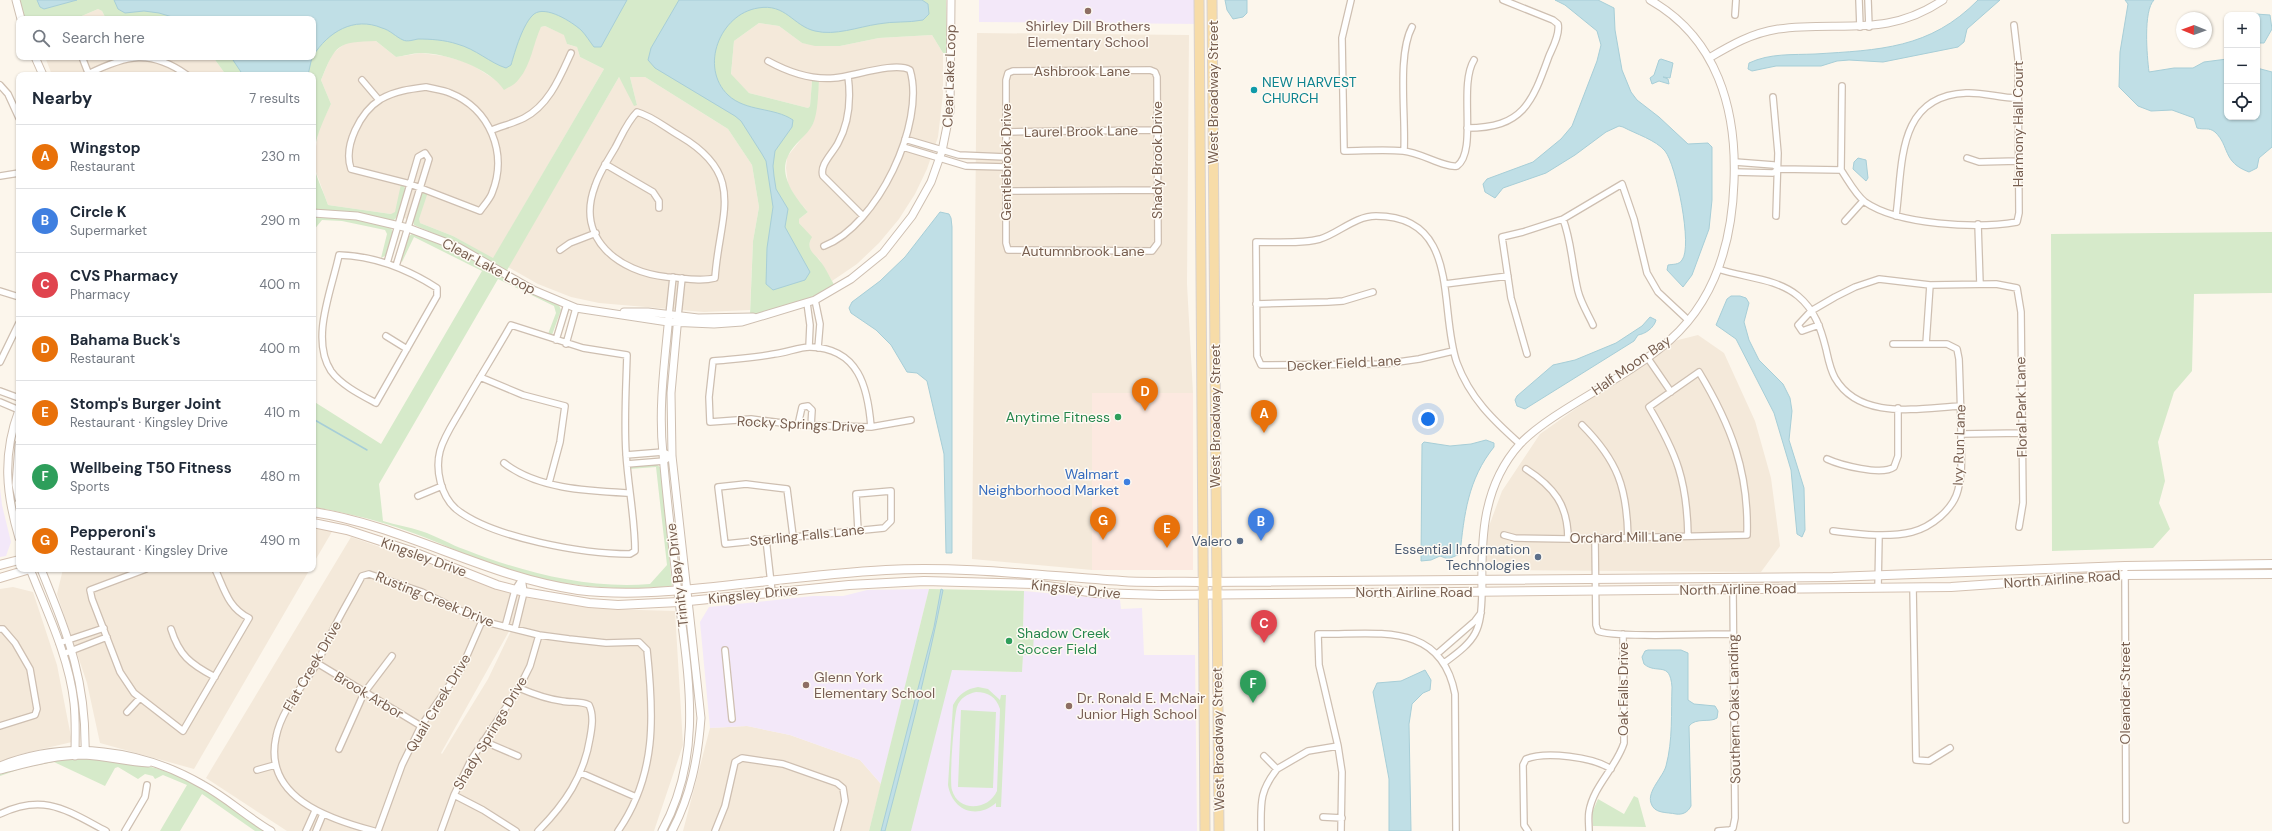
<!DOCTYPE html>
<meta charset="utf-8">
<style>
:root{--surface:#fff;--page:#f2f2f3;--text:#1f2937;--muted:#747a83;--line:#e0e1e3;--accent:#764d45}
body{margin:0;font-family:"DM Sans",sans-serif;background:var(--page);color:var(--text)}
.controls{position:absolute;right:12px;top:12px;display:grid;overflow:hidden;border-radius:8px;box-shadow:0 1px 3px #0004}
.controls button{width:36px;height:36px;display:grid;place-items:center;padding:0;border:0;border-bottom:1px solid var(--line);background:var(--surface);color:var(--text);font:20px sans-serif}
.compass{position:absolute;left:2176px;top:12px;width:36px;height:36px;border-radius:50%;background:var(--surface);box-shadow:0 1px 3px #0004;rotate:271deg}
.you{position:absolute;left:1428px;top:419px;width:14px;height:14px;margin:-10px;border:3px solid #fff;border-radius:50%;background:#1a73e8;box-shadow:0 0 0 6px #1a73e833}
.badge{display:grid;place-items:center;width:26px;height:26px;border-radius:50%;background:var(--accent);color:#fff;font-size:13px;font-weight:700}
.pin{position:absolute;translate:-50% -33px;filter:drop-shadow(0 1px 2px #0008)}
.pin::after{content:'';position:absolute;top:21px;width:14px;height:12px;background:inherit;clip-path:polygon(0 0,100% 0,50% 100%)}
.list{margin:0;padding:0;list-style:none}
h2{display:flex;justify-content:space-between;align-items:center;height:52px;margin:0;padding:0 16px;font-size:17px}
h2 small{font-size:13px;font-weight:400;color:var(--muted)}
.list li{display:grid;grid-template-columns:26px 1fr auto;gap:12px;align-items:center;box-sizing:border-box;height:64px;padding:0 16px;border-top:1px solid var(--line)}
.list b{display:block;font-size:15px;white-space:nowrap}
.list p{margin:0;font-size:13px;white-space:nowrap;color:var(--muted)}
.list em{font-size:13px;font-style:normal;color:var(--muted)}
.icon{flex:none;width:22px;height:22px;fill:none;stroke:currentColor;stroke-width:2;stroke-linecap:round;stroke-linejoin:round}
.map{position:relative;flex:none;width:2272px;height:831px;overflow:hidden}
.search{position:absolute;background:var(--surface);box-shadow:0 1px 3px #0004;left:16px;top:16px;width:300px;height:44px;display:flex;align-items:center;gap:10px;box-sizing:border-box;padding:0 14px;border-radius:8px;color:var(--muted);font-size:15px}
.panel{position:absolute;background:var(--surface);box-shadow:0 1px 3px #0004;left:16px;top:72px;width:300px;height:500px;border-radius:8px}
.map>svg:first-child{display:block}
.residential{fill:#f4e9da;fill-rule:evenodd}
.commercial{fill:#fce9e0}
.education{fill:#f3e8f9}
.green{fill:#d6eaca;fill-rule:evenodd}
.water{fill:#c0dfe6;stroke:#a7ced7}
.lines{fill:none;stroke-linecap:round;stroke-linejoin:round}
.stream{stroke:#a7ced7;stroke-width:1.5}
.minor-casing{stroke:#cebfb1;stroke-width:8}
.tertiary-casing{stroke:#cebfb1;stroke-width:9}
.secondary-casing{stroke:#d4c1b1;stroke-width:10}
.primary-casing{stroke:#d9d2ce;stroke-width:11}
.minor{stroke:#fff;stroke-width:5.5}
.tertiary{stroke:#fff;stroke-width:7}
.secondary{stroke:#fff;stroke-width:8}
.primary{stroke:#f7dca8;stroke-width:9}
.education-dot{fill:#8d6e63;stroke:#fefaf3;stroke-width:1.5}
.culture-dot{fill:#0f9aa8;stroke:#fefaf3;stroke-width:1.5}
.leisure-dot{fill:#2e9e5b;stroke:#fefaf3;stroke-width:1.5}
.shop-dot{fill:#3f7fe0;stroke:#fefaf3;stroke-width:1.5}
.service-dot{fill:#5c6f8a;stroke:#fefaf3;stroke-width:1.5}
.labels{text-anchor:middle;dominant-baseline:central;stroke-width:3;stroke-linejoin:round;paint-order:stroke}
.education-label{font-size:14px;fill:#785e54;stroke:#fefaf3;text-anchor:start}
.street-label{font-size:14px;fill:#775e4f;stroke:#fefaf3}
.culture-label{font-size:14px;fill:#0d838f;stroke:#fefaf3;text-anchor:start}
.leisure-label{font-size:14px;fill:#27864d;stroke:#fefaf3;text-anchor:end}
.shop-label{font-size:14px;fill:#366cbe;stroke:#fefaf3;text-anchor:end}
.service-label{font-size:14px;fill:#4e5e75;stroke:#fefaf3;text-anchor:end}
</style>
<div class="map">
<svg width="2272" height="831" viewBox="0 0 2272 831">
<rect width="100%" height="100%" fill="#fcf6ec"/>
<path class="residential" d="M98 9 102 11 106 19H64L71 16 77 18Z
M759 23 779 26 802 43 840 46 879 38 932 35 943 53V94L938 137 927 169 915 194 899 219 879 243 857 264 832 281 819 259 811 252 809 246 811 237 799 223V219L808 212 796 198 788 184 786 168 787 157 813 124 819 82 812 81 810 106 808 108 749 93 731 75 734 41Z
M545 26 565 35 567 44 577 47 580 57 604 69 493 259 453 236 420 223 391 214 328 205 315 169V153L319 128 331 104 321 80 332 54 348 41H376L396 57 421 53 444 56 469 63 499 82 528 63 535 38 541 27Z
M977 33 1189 35 1187 284 1193 393H1092V570L972 559Z
M45 57H213L226 75H52Z
M619 77 637 105 630 77H645L728 129 752 165 759 207 753 241 750 310 704 312 599 303 571 297 538 284 508 267Z
M1698 335 1724 353 1755 421 1771 478 1780 546 1761 572 1484 570 1485 537 1502 491 1540 434 1670 342Z
M313 528 333 530 313 564Z
M351 537 528 598 606 609 675 611 683 745 654 831H287L206 778ZM522 608 488 679 442 754 441 753Z
M63 569H310L194 769 100 743 87 683 57 594Z
M13 587 33 592 57 665 72 742 21 754 0 762V589Z
M747 726 790 735 860 760 881 784 869 831H683L710 728Z"/>
<path class="commercial" d="M1092 393H1193V570H1092Z"/>
<path class="education" d="M979 0H1198L1199 24 979 22Z
M0 488 2 505 11 542 6 556 0 557Z
M929 589 881 784 860 760 790 735 747 726 710 728 700 622 709 607 813 596H843L867 590Z
M1024 591 1120 600 1121 609 1142 608 1144 655H1195L1197 831H910L951 670 1022 672Z"/>
<path class="green" d="M18 0H946L947 53H943L932 35 879 38 840 46H815L802 43 779 26 759 23 734 41 731 74 749 93 808 108 810 106 812 81H819C818 95 818 112 813 124 807 136 793 144 788 156 778 176 796 198 808 212L799 219V223L812 237C805 249 814 253 820 261 826 268 830 278 835 286 808 300 780 310 750 315L753 241 759 207 752 165 728 129 645 77H630L637 105 634 106 619 77 506 272 449 240 414 225 413 219 420 195 423 192H428L419 219 420 223 453 236 493 258 604 69 580 57 577 47 567 44 564 35 545 26 541 27C533 44 531 65 519 79 516 84 509 87 504 90 490 68 446 53 421 53 413 53 404 56 396 57L376 41C337 42 336 44 321 80L331 104C322 123 310 148 315 170 318 181 324 193 328 205L391 214 395 212 401 184 404 186C408 193 401 215 394 220H391L362 214 313 210V75H226L213 57H313V19H106L102 11 98 9 77 18 71 16 64 19H24Z
M313 216 352 218 391 227 393 234 387 255 381 258 387 234 385 230 342 221 322 220 313 231Z
M2272 232V293L2194 294 2192 371 2174 392 2158 442 2165 481 2159 503 2170 529 2153 548 2052 551 2051 234Z
M413 233 455 249 558 303 561 310 552 335 548 334 556 313 554 306 498 279 379 484 383 521C396 525 409 527 421 531 437 536 451 545 466 550 525 573 587 589 650 584L667 565 656 467 629 469V466L656 464 661 468 672 586C623 591 572 587 524 575 480 563 439 541 396 527 369 518 341 512 313 507V401L381 444 482 271 414 237 402 262 401 261 407 238Z
M929 589 1024 591 1023 630 1034 631 1033 655H1023L1022 672 952 670 911 831H869Z
M978 687 988 689 1000 700 1001 695H1006L1001 807H996V803C976 820 952 810 948 785L953 705C959 694 966 689 978 687ZM976 692C988 692 996 697 1000 709L997 791C988 811 958 812 952 790 949 781 954 716 957 707 960 698 967 694 976 692Z
M961 710 996 712 993 788 958 787Z
M81 758C124 759 166 766 204 789 226 802 244 819 265 831H255L202 794 180 831H160L187 785 163 775 155 779 153 776 145 774 138 779 118 767 115 768 105 786 54 762 23 768 0 776V772L43 761Z
M1634 796 1638 798 1646 827 1593 826 1592 813 1598 799 1624 814Z"/>
<path class="water" d="M37 0H77L44 9 40 7Z
M114 0H627L601 47H594C590 42 586 35 581 30 572 22 546 5 534 14 523 23 515 51 511 65L506 68C490 63 476 49 457 44 445 40 431 39 418 39 413 40 407 42 403 40 396 37 390 30 382 28 354 16 328 32 313 56V19H179L159 13 144 11 125 13 118 9Z
M679 0H922L928 4 929 14 923 20C908 23 893 21 878 24 858 27 835 36 815 31 793 26 786 3 758 8 720 14 699 67 728 95 746 112 774 107 793 120L792 127 775 151 773 166 774 176 776 189 788 209 785 227 810 272 805 280 773 290 766 284 767 248 773 207 766 161 762 154 741 121 735 116 655 68 648 60 651 48Z
M1225 0H1247V13L1243 17 1233 19 1227 10Z
M1555 0H1598L1614 8 1615 30 1622 70 1631 92 1637 100 1659 117 1688 144 1708 143 1712 147V200L1709 229 1692 275 1683 287 1667 270 1668 265C1673 264 1679 265 1682 260 1693 247 1676 164 1665 151 1656 140 1636 134 1623 127L1619 126 1606 132 1575 155 1546 173 1503 188 1495 198 1485 192 1483 184 1487 179 1533 162 1561 139 1572 126 1597 61 1601 45 1597 31 1565 5Z
M1978 0H2000L1967 29 1964 42 1958 47 1883 62 1849 60 1837 61 1821 66H1776L1752 71 1748 69 1749 63C1770 53 1793 55 1815 54 1879 50 1930 49 1978 0Z
M2125 0H2154C2143 11 2147 56 2149 72L2174 68H2193L2204 62 2227 59V117H2257V68L2272 72V147L2259 158 2257 168 2249 172C2222 162 2230 146 2215 132 2209 127 2204 130 2197 128L2194 118 2172 110 2151 111 2138 106 2119 87 2120 52 2128 4Z
M2256 14 2270 15 2272 29 2264 43H2257V15H2254Z
M231 57H312L308 75H243Z
M1661 59 1673 63 1670 78 1663 77 1668 79 1669 84 1659 81 1652 84 1650 78 1654 75 1659 60Z
M1858 158 1866 160 1868 178 1866 181 1853 169 1854 162Z
M940 212 949 214 951 218 952 227V553H946L944 454 927 381 917 373 907 372 891 345 876 330 851 313 849 308 852 302 880 281 905 257Z
M1740 296 1746 298 1749 303 1744 322 1749 340 1759 360 1783 384 1790 398 1792 411 1789 440 1804 488 1805 530 1802 537 1797 534 1791 470 1774 413 1736 339 1716 325 1727 299 1731 296Z
M1650 317 1656 320C1654 328 1645 334 1638 335L1634 341 1525 409 1517 406 1515 400 1517 396 1553 365 1575 360 1616 343 1642 326Z
M1486 440 1494 443V447C1468 479 1464 515 1460 554L1448 559 1440 556 1431 560 1421 561 1422 444 1424 442 1450 446 1471 444Z
M941 589 943 590C927 671 906 751 885 831H881L934 627Z
M1648 650H1681L1688 653V700L1694 704 1715 706 1718 711 1717 718C1710 723 1696 717 1689 726L1691 806C1688 812 1683 815 1676 814 1667 812 1654 814 1651 803 1647 791 1663 777 1666 766 1673 740 1671 713 1672 687 1670 660 1657 675 1644 664L1642 657 1645 651Z
M1425 670 1431 680 1430 690 1423 693 1412 704 1409 724 1411 831H1389V779L1373 692 1377 683 1401 681Z"/>
<g class="lines">
<path class="stream" d="M313 419 367 450"/>
<g class="minor-casing">
<path id="minor" d="M1351 0 1342 38 1344 151C1363 151 1384 149 1403 151 1420 152 1444 168 1457 166 1478 151 1458 86 1474 60
M1859 0 1860 27
M1868 0 1869 27
M1735 15 1736 0
M82 57 89 75
M768 61C788 72 811 80 834 78 852 77 895 61 910 70 926 123 877 226 824 246
M1150 70 1155 72 1157 77 1158 243 1152 251 1008 250 1006 243V80L1008 73 1013 71Z
M88 74C127 55 150 49 187 75
M848 76C851 99 849 123 838 143 833 153 819 165 823 176L863 216
M362 80 379 100
M0 85 8 94 19 118
M426 87C434 89 443 90 450 93 490 109 508 153 492 193 490 199 484 205 480 211L410 184 351 169C343 146 360 112 381 99 395 91 410 89 426 87Z
M1773 97 1778 153 1776 216
M637 112C652 116 666 128 680 136 748 176 719 215 715 278 700 282 683 278 667 277 619 272 575 239 595 186 599 173 608 160 615 148 621 137 627 122 637 112Z
M1467 128C1523 128 1532 103 1549 56 1553 47 1560 34 1558 24L1553 20 1503 0
M492 130C502 126 514 123 524 118 549 105 560 77 571 53
M1006 132 1157 130
M905 139 959 155 1006 157
M903 147 966 166 1006 167
M1404 151C1406 116 1397 55 1412 27
M1967 158 1979 162 2018 161
M1735 162 1774 165 1779 169
M605 164 653 192 659 201V208
M1841 170C1848 180 1855 194 1865 202 1898 225 1977 229 2017 222L2019 213 2018 59 2014 25
M1841 170 1842 86
M1734 172 1773 173 1779 169 1841 170
M0 176 19 173
M1006 191 1157 190
M1896 216C1903 165 1896 96 1966 93 1983 92 2000 98 2017 98
M1563 219C1572 243 1572 267 1578 291 1581 303 1588 314 1593 325
M1845 221 1863 201
M1978 224 1980 284
M560 250 570 243 596 233
M339 255C375 256 406 268 437 288V296L376 403C361 395 341 385 331 371 310 339 332 289 339 255Z
M387 263 418 157 425 153 429 159 396 266
M1718 269C1745 278 1776 278 1798 296 1815 310 1821 329 1826 349 1828 358 1830 369 1835 378 1860 421 1919 408 1961 406
M1445 284 1508 276
M0 291 19 297
M815 300 820 324 818 348
M807 303 810 325 809 347
M1256 304 1328 302 1343 301 1373 292
M669 315 673 277
M678 316 682 278
M511 325 583 348 627 355C626 388 624 420 626 453 628 486 635 519 635 551L630 554C584 554 492 538 456 509 441 496 435 470 440 451 444 436 454 422 462 408 478 380 495 353 511 325Z
M1819 325 1802 331 1798 325 1811 311 1835 297 1855 287 1879 279 1930 285 1996 284 2017 288 2021 312 2023 503 2019 527
M386 336 407 349
M556 340 567 304
M566 344 576 308
M1926 344 1930 285
M1453 351 1419 359 1384 364 1261 365 1257 356 1256 242C1277 242 1300 244 1320 239 1339 233 1355 216 1376 216 1462 216 1438 310 1457 363 1470 398 1493 420 1520 444
M1527 354 1511 298 1502 237 1523 232 1563 219 1622 184 1634 219 1647 273 1658 292 1688 320
M1647 357 1671 392
M0 362 19 323
M480 377 523 395 565 406 560 442 549 483
M0 391 19 398
M0 402 19 410
M798 425 802 407 808 406 812 410 811 426
M1582 425C1618 461 1627 488 1628 538
M871 427C868 388 859 348 810 347 799 347 786 353 774 354 754 358 734 359 713 361L709 397 710 422 751 419 798 425 871 427 911 420
M1961 434 2022 433
M626 455 663 452 672 456
M1827 459C1840 465 1882 476 1894 467L1898 456V408
M504 463C537 489 588 491 629 493
M627 464 664 461 672 456
M1526 469C1554 487 1568 505 1568 539
M418 496 442 486
M1833 531C1859 534 1887 538 1912 532 1931 527 1953 510 1958 490 1963 473 1961 455 1961 438 1961 412 1960 385 1959 359L1957 349 1947 344H1893
M1504 535 1515 538 1568 539 1747 535C1749 472 1731 425 1699 372L1649 407C1677 454 1687 481 1688 536
M793 536 787 489 746 484 718 487 725 544 884 528 891 521V491L856 494 858 530
M766 539 772 592
M1595 539 1596 625 1598 631C1612 638 1711 634 1733 634
M146 569 90 590 92 599 120 672 134 693 183 731 249 618C228 608 224 588 215 569
M2125 572 2126 820
M1913 587 1916 760 1929 761 1950 748
M1878 588 1879 535
M505 627 515 590 522 579
M0 629H3L15 643 30 669 37 709 35 715 0 726
M171 629C179 655 190 664 215 677
M515 629 524 592 522 579
M59 643 104 628
M725 650 732 719
M63 654 107 637
M1437 654 1475 621 1481 613
M317 663 421 726
M1444 663C1477 639 1481 632 1482 592
M519 688C533 694 546 699 562 701 571 703 581 701 589 705 594 715 592 727 590 738 584 776 565 804 538 831
M127 712 140 698
M483 741 518 756
M339 749 364 693 392 656
M1264 756 1277 769 1308 751 1338 746
M257 770 275 765
M581 773 636 797
M454 795 483 810 516 831
M0 814C44 793 66 810 106 831
M1323 817 1342 818
M125 831 145 797 147 785
M306 831 315 811
M316 831 323 814
M374 831C328 819 263 797 276 737 281 711 302 687 316 665 323 652 329 637 336 624 344 608 354 592 362 576L369 574 422 592 482 621 539 635 569 639 606 643 639 642 647 650C654 715 657 775 618 831
M378 831 402 765 421 726 462 667 482 621
M441 831 454 795 471 760 519 688 530 666 539 635
M715 831 725 806 735 762 742 758 783 764 837 783 843 788 845 801 837 831
M1261 831C1261 803 1259 792 1277 769
M1341 831 1342 772 1338 746 1319 665 1318 634C1376 635 1441 620 1455 694L1456 831
M1528 831 1524 825 1523 765 1526 759C1546 751 1593 757 1611 769
M1589 831C1589 825 1588 818 1589 812 1593 786 1616 768 1624 743L1623 634
M1718 831 1730 830 1733 828 1735 818 1733 589"/>
</g>
<g class="tertiary-casing">
<path id="tertiary" d="M16 0 21 19
M35 57 43 75
M1709 58C1731 45 1752 33 1778 29 1840 20 1885 39 1943 0
M313 213 357 216 408 228 458 247 533 290 576 308 668 322 714 324 742 322 815 300 851 279 883 253 912 216 931 182 942 151 950 111 951 0
M624 312H648L698 318 753 317
M19 410C2 455 6 494 19 538
M19 444 16 485 19 499
M30 569C47 612 69 657 74 703 76 721 75 738 75 756
M41 569C68 636 87 681 85 755
M1482 592C1481 539 1482 486 1520 444 1533 430 1550 419 1566 409 1601 387 1639 367 1670 340 1716 299 1732 241 1734 182 1737 109 1717 38 1650 0
M0 766C68 739 141 749 203 785 227 798 247 817 271 831
M0 770C28 763 55 755 84 755 106 756 127 762 148 763
M662 831C703 756 689 681 679 601 673 552 667 503 663 454 658 407 665 361 669 315
M672 831C691 795 698 758 701 718L672 456 671 393 678 316"/>
</g>
<g class="secondary-casing">
<path id="secondary" d="M313 512C405 526 486 577 578 590 627 596 675 591 723 586 778 580 832 573 886 570 965 566 1043 576 1122 581 1149 583 1177 581 1204 582L1833 577 2125 566 2272 564
M313 523 347 530 411 551 497 585 524 592 589 603 618 605 679 602 849 585 924 581 1033 584 1096 593 1161 595 1951 587 2125 575 2272 574
M0 565 19 560
M0 578 30 569"/>
</g>
<g class="primary-casing">
<path id="primary" d="M1199 0 1205 831
M1212 0 1219 831"/>
</g>
<use href="#minor" class="minor"/>
<use href="#tertiary" class="tertiary"/>
<use href="#secondary" class="secondary"/>
<use href="#primary" class="primary"/>
</g>
<g class="education-dot">
<circle cx="1088" cy="11" r="4"/>
<circle cx="806" cy="685" r="4"/>
<circle cx="1069" cy="706" r="4"/>
</g>
<circle class="culture-dot" cx="1254" cy="90" r="4"/>
<g class="leisure-dot">
<circle cx="1118" cy="417" r="4"/>
<circle cx="1009" cy="641" r="4"/>
</g>
<circle class="shop-dot" cx="1127" cy="482" r="4"/>
<g class="service-dot">
<circle cx="1240" cy="541" r="4"/>
<circle cx="1538" cy="557" r="4"/>
</g>
<g class="labels">
<g class="education-label">
<text x="1088" y="26" text-anchor="middle">Shirley Dill Brothers<tspan x="1088" dy="16">Elementary School</tspan></text>
<text x="814" y="677">Glenn York<tspan x="814" dy="16">Elementary School</tspan></text>
<text x="1077" y="698">Dr. Ronald E. McNair<tspan x="1077" dy="16">Junior High School</tspan></text>
</g>
<g class="street-label">
<text x="1082" y="71">Ashbrook Lane</text>
<text transform="translate(949 76) rotate(-88)">Clear Lake Loop</text>
<text transform="translate(1213 92) rotate(-90)">West Broadway Street</text>
<text transform="translate(2018 124) rotate(-90)">Harmony Hall Court</text>
<text transform="translate(1081 131) rotate(-1)">Laurel Brook Lane</text>
<text transform="translate(1157 160) rotate(-90)">Shady Brook Drive</text>
<text transform="translate(1006 162) rotate(-90)">Gentlebrook Drive</text>
<text x="1083" y="251">Autumnbrook Lane</text>
<text transform="translate(489 266) rotate(28)">Clear Lake Loop</text>
<text transform="translate(1344 363) rotate(-3)">Decker Field Lane</text>
<text transform="translate(1631 365) rotate(-35)">Half Moon Bay</text>
<text transform="translate(2021 407) rotate(-91)">Floral Park Lane</text>
<text transform="translate(1215 416) rotate(-90)">West Broadway Street</text>
<text transform="translate(801 424) rotate(3)">Rocky Springs Drive</text>
<text transform="translate(1959 445) rotate(-88)">Ivy Run Lane</text>
<text transform="translate(807 535) rotate(-6)">Sterling Falls Lane</text>
<text transform="translate(1626 537) rotate(-1)">Orchard Mill Lane</text>
<text transform="translate(424 557) rotate(20)">Kingsley Drive</text>
<text transform="translate(677 575) rotate(-97)">Trinity Bay Drive</text>
<text transform="translate(2062 579) rotate(-4)">North Airline Road</text>
<text transform="translate(1076 589) rotate(6)">Kingsley Drive</text>
<text transform="translate(1738 589) rotate(-1)">North Airline Road</text>
<text x="1414" y="592">North Airline Road</text>
<text transform="translate(753 594) rotate(-6)">Kingsley Drive</text>
<text transform="translate(435 599) rotate(22)">Rusting Creek Drive</text>
<text transform="translate(312 666) rotate(-60)">Flat Creek Drive</text>
<text transform="translate(1623 689) rotate(-90)">Oak Falls Drive</text>
<text transform="translate(2125 693) rotate(-90)">Oleander Street</text>
<text transform="translate(369 695) rotate(31)">Brook Arbor</text>
<text transform="translate(438 703) rotate(-59)">Quail Creek Drive</text>
<text transform="translate(1734 709) rotate(-91)">Southern Oaks Landing</text>
<text transform="translate(490 733) rotate(-59)">Shady Springs Drive</text>
<text transform="translate(1218 739) rotate(-91)">West Broadway Street</text>
</g>
<g class="culture-label">
<text x="1262" y="82">NEW HARVEST<tspan x="1262" dy="16">CHURCH</tspan></text>
</g>
<g class="leisure-label">
<text x="1110" y="417">Anytime Fitness</text>
<text x="1017" y="633" text-anchor="start">Shadow Creek<tspan x="1017" dy="16">Soccer Field</tspan></text>
</g>
<g class="shop-label">
<text x="1119" y="474">Walmart<tspan x="1119" dy="16">Neighborhood Market</tspan></text>
</g>
<g class="service-label">
<text x="1232" y="541">Valero</text>
<text x="1530" y="549">Essential Information<tspan x="1530" dy="16">Technologies</tspan></text>
</g>
</g>
</svg>
<div class="controls">
<button>+</button>
<button>−</button>
<button><svg class="icon" aria-label="locate" viewBox="0 0 24 24"><circle cx="12" cy="12" r="6"/><path d="M12 2v4M12 18v4M2 12h4M18 12h4"/></svg></button>
</div>
<svg class="compass" viewBox="-18 -18 36 36"><path d="M0-13l5 13h-10z" fill="#e53935"/><path d="M0 13l5-13h-10z" fill="#747a83"/></svg>
<div class="you"></div>
<div class="pin badge" style="left:1264px;top:433px;background:#e8710a">A</div>
<div class="pin badge" style="left:1261px;top:541px;background:#3f7fe0">B</div>
<div class="pin badge" style="left:1264px;top:643px;background:#e0444e">C</div>
<div class="pin badge" style="left:1145px;top:411px;background:#e8710a">D</div>
<div class="pin badge" style="left:1167px;top:548px;background:#e8710a">E</div>
<div class="pin badge" style="left:1253px;top:703px;background:#2e9e5b">F</div>
<div class="pin badge" style="left:1103px;top:540px;background:#e8710a">G</div>
<div class="search"><svg class="icon" aria-label="search" viewBox="0 0 24 24"><circle cx="10" cy="10" r="6"/><path d="M15 15l6 6"/></svg>Search here</div>
<section class="panel">
<h2>Nearby<small>7 results</small></h2>
<ul class="list">
<li><span class="badge" style="background:#e8710a">A</span><div><b>Wingstop</b><p>Restaurant</p></div><em>230 m</em></li>
<li><span class="badge" style="background:#3f7fe0">B</span><div><b>Circle K</b><p>Supermarket</p></div><em>290 m</em></li>
<li><span class="badge" style="background:#e0444e">C</span><div><b>CVS Pharmacy</b><p>Pharmacy</p></div><em>400 m</em></li>
<li><span class="badge" style="background:#e8710a">D</span><div><b>Bahama Buck's</b><p>Restaurant</p></div><em>400 m</em></li>
<li><span class="badge" style="background:#e8710a">E</span><div><b>Stomp's Burger Joint</b><p>Restaurant · Kingsley Drive</p></div><em>410 m</em></li>
<li><span class="badge" style="background:#2e9e5b">F</span><div><b>Wellbeing T50 Fitness</b><p>Sports</p></div><em>480 m</em></li>
<li><span class="badge" style="background:#e8710a">G</span><div><b>Pepperoni's</b><p>Restaurant · Kingsley Drive</p></div><em>490 m</em></li>
</ul>
</section>
</div>
